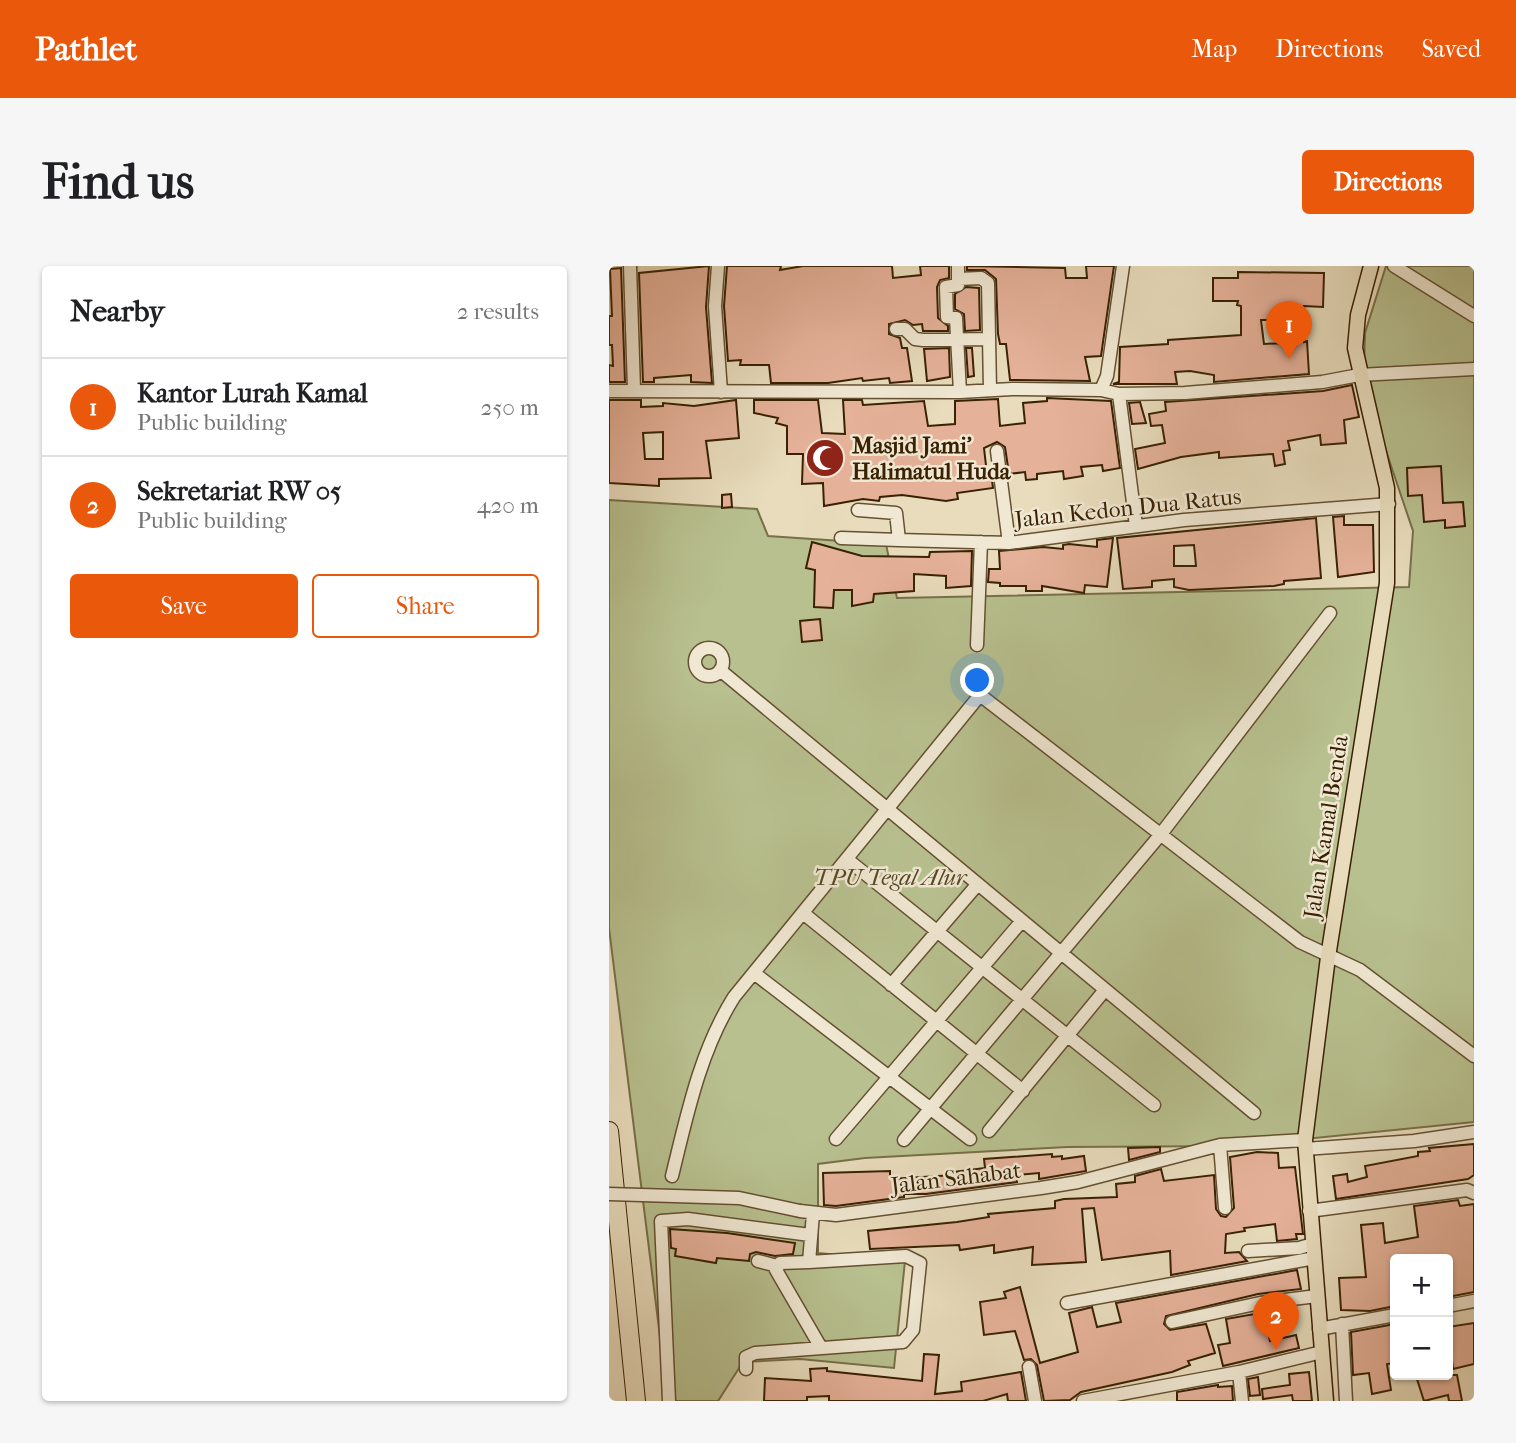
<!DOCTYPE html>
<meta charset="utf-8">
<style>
:root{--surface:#fff;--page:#f6f6f6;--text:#202124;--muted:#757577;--line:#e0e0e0;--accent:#ea580c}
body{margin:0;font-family:"IM FELL French Canon",serif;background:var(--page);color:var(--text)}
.controls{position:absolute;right:21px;bottom:21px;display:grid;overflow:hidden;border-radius:7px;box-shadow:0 2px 5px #0004}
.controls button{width:63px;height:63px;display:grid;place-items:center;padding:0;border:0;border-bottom:2px solid var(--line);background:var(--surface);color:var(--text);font:35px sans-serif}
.you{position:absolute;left:369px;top:415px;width:24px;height:24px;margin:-18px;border:5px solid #fff;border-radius:50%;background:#1a73e8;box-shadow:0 0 0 10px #1a73e833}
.badge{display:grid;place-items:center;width:46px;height:46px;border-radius:50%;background:var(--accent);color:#fff;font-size:23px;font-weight:700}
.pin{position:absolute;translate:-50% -58px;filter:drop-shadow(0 2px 4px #0008)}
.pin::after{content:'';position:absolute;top:37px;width:24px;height:21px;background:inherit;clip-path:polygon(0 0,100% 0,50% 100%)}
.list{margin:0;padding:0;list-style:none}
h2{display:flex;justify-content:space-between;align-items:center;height:91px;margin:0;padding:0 28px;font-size:30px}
h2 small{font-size:23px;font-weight:400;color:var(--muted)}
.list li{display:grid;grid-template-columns:46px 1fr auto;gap:21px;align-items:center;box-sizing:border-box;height:98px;padding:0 28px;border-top:2px solid var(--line)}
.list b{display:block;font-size:26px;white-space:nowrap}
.list p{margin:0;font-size:23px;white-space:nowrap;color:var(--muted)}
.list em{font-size:23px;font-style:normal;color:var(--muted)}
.actions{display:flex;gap:14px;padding:21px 28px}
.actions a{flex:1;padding:16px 0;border:2px solid var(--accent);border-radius:7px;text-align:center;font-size:24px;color:var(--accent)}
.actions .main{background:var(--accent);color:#fff}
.map{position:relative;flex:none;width:865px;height:1135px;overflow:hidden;border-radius:7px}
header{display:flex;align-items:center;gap:42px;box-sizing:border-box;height:98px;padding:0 35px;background:var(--accent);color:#fff}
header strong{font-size:33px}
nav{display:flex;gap:38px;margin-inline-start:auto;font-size:24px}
.intro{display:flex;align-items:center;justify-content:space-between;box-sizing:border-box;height:168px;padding:0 42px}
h1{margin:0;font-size:49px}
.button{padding:18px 32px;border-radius:7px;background:var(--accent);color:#fff;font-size:24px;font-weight:700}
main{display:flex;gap:42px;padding:0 42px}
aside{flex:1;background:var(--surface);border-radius:7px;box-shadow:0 2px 5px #0004}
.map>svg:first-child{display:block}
.green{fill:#b8c08f;stroke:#787049;stroke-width:2}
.building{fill:#e5b199;stroke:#392103;stroke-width:2;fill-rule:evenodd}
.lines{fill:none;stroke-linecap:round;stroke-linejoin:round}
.minor-casing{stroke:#655031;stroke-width:15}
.major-casing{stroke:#392103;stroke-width:17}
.highway-casing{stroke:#392103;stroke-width:20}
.minor{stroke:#f0e8d3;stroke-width:12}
.major{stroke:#e8dcbc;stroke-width:14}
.highway{stroke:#e8dcbc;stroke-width:18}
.minor-bridge-casing{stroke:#655031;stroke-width:15;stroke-linecap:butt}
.minor-bridge{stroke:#f0e8d3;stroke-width:12}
.labels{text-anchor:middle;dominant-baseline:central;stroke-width:5;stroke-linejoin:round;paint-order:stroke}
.poi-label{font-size:23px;font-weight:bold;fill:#392103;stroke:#f0e8d3;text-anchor:start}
.street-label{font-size:23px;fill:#392103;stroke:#f0e8d3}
.park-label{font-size:23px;font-style:italic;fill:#594926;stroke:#f0e8d3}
</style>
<header>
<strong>Pathlet</strong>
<nav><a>Map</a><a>Directions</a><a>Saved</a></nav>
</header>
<div class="intro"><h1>Find us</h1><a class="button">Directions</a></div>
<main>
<aside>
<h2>Nearby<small>2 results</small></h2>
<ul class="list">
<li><span class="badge">1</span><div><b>Kantor Lurah Kamal</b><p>Public building</p></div><em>250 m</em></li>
<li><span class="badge">2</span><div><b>Sekretariat RW 05</b><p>Public building</p></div><em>420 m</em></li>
</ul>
<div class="actions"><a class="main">Save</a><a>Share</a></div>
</aside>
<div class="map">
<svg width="865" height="1135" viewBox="0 0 865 1135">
<rect width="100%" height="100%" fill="#e8dcbc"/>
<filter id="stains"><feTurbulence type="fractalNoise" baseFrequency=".00286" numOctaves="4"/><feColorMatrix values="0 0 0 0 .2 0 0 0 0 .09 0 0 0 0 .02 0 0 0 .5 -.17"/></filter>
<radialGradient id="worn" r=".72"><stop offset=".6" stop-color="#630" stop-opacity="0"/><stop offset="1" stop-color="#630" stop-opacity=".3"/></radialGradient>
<path class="green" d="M777 0H865V856L626 880 458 881 256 892 209 898V987L296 995 285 1102 191 1093 134 1096 109 1135H59L0 662V234L148 243 159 270 277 278 288 332 800 321 804 265 771 167 755 105 756 67Z"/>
<path class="building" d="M100 0 97 41 103 117 82 116V109L45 112V116H34L30 7Z
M118 0H172L171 4 194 0H283L284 12 312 9 311 0H340V12L331 14 328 21 329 52 339 60V65H314L313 58 304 59 296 54 280 58V68L291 72 293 82H298L303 115 281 117 280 112 254 115 253 112 219 117H162L160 99H131L132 94 119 95 115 40Z
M358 0 456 2 457 12H478L477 0H505L492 90 476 91 481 115 401 114 397 78H391L389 68 387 13 376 4H358Z
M12 2 16 116H0V99L4 100 3 79H0V50H3L1 3Z
M629 6 715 7 714 41 695 40V76L698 75 700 108 605 116V109L581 105 566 106 568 118H504L510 116 511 81 559 78V74L632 69V40L628 39 629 35H604V12H629ZM652 54H677L676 77 655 78Z
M357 21 370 22 371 64 356 65 355 48 346 43V28Z
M340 82 341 111 318 115 315 83Z
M357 82H363L365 110 359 111Z
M743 119 750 151 735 154 737 177 712 179 711 169 679 175 681 184 674 185 676 198 666 200 664 188 610 192V186L572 191 529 203 526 183 556 177 553 159 542 160 540 148 557 145 556 136 714 125Z
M438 132 502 135 511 202 494 205 493 199 472 201 474 210 455 213 454 205 428 208V213L417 214 416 206 400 208 396 181 388 176 375 182 378 208 382 207 384 222 348 227 349 233 337 235 293 229 271 231 270 235 254 233 215 240 214 217 193 218 194 188H178V160L167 157 169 152 145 147V134H209L213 167 236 168 234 134H253L254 139 315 135 319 160 346 158V135L389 133 391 160 416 157 414 137 438 135Z
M0 134H32V141L54 140V137L85 140 127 134 130 172 97 175 102 212 50 213V220L0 217ZM54 166V193H36L34 167Z
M531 136 537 157 523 158 520 137Z
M832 200 834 237 854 236 856 260 836 262V254L815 256 813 229 799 230 798 202Z
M122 228 123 241 113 242V229Z
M735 250V259H764L765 306 729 311 724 251Z
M707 252 712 312 675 315V318L665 320 580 324 565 321V313L543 315V321L514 323 508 272ZM585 279 587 300H565V280Z
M504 272 498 321 476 319 475 327 433 320V325H417V320H391V317L379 316 380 303H391L390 285 434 281 454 283V279L460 278 488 281V274Z
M203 276 253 290 320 291 321 286 363 285 362 320 337 322V310L305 308V325L265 328 264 336 243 340V324H225L224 342 205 341 206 304 197 302Z
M211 353 213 374 193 376 191 355Z
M865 878V909L859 913 727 933 724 910 738 908 739 916 758 911 756 900 809 890V886L821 885 820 882Z
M551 881V886L520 894 519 882Z
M648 886 669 887 670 902 686 901 694 968H687L688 973 668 975 666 958 635 962 636 965 617 968 616 987 630 986 638 995 562 1009 561 985 493 994 485 942 473 943 477 996 423 999 424 981 385 987V979L351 984 350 979 261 983 259 965 348 956 380 951 379 948 446 942V935L455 933 508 931 507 918 526 916V910L552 903 555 915 605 909 607 943 612 950 617 951 625 942 621 891Z
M443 888V891L453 890V893L475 890 477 905 430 913V907L408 909V916L317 928H295V931L227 940 215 939 214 907 281 905V913L345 909V906L376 902 375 893Z
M849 934 851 940 865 938V1026L839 1031V993H786V1021H783L786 1040 761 1045 732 1044 730 1012 757 1011 752 959 774 957 776 977 809 971 805 940Z
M61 963 118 967 186 977 184 988 166 990 147 986 141 988 140 995 108 992 107 997 66 990 67 983 62 982Z
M688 1004 692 1023 649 1028 557 1050 555 1058 561 1064 597 1058 606 1087 579 1095 581 1099 563 1106 472 1126 461 1134 435 1135 428 1099 422 1093 415 1094 406 1065 375 1069 371 1036 397 1032 395 1026 411 1021 431 1097 469 1086 460 1047 483 1041 488 1061 512 1056 507 1037Z
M681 1042 682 1052 657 1056 661 1075 687 1069 690 1082 614 1100 609 1079 621 1077 617 1053Z
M865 1057V1098L844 1103 839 1061Z
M786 1058V1097L778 1098 782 1124 763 1128 760 1107 744 1109 742 1066Z
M315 1088 330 1089 326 1128 353 1125 352 1116 412 1106 417 1135H399L398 1128 374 1135H220V1130L198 1131V1135H155L156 1112 202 1115 201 1103 218 1102V1105L313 1115Z
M700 1106 703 1135H684L683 1129 654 1133 653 1123 681 1119 680 1108Z
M819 1109H848L853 1135H840L839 1129 815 1135 808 1113Z
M649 1111 651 1129 641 1130 639 1113Z
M609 1119V1121L623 1120 624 1135H568V1126Z"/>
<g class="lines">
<g class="minor-casing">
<path id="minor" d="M21 0 25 123
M109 0 106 40 112 126
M349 0V19L337 21 338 51 347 52 351 126
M785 0 865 50
M350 13 372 12 379 17 381 124
M287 63H296L306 73 314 74 379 73
M492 124 498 110 514 0
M0 125 351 126 403 123 492 124 510 128 576 127 713 116 750 109 865 103
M510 128 527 260
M388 185 400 277
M249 244 287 247 290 274 400 277 575 254 780 238
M232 272 290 274
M368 379 372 276
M86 396a14 14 0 1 1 28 0a14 14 0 1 1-28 0Z
M111 404 645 847
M239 594 545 839
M194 647 414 825
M145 707 361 873
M282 719 368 619
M380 865 495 725
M227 873 412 656
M295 874 552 568 721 347
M611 879 616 942
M696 883 805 875 865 866
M63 910C78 849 91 785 125 731L371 429 691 676 751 704 865 790
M191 945 227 949 432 922 469 916 611 879 696 874
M700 945 858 924 865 927
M639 985 690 982 704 978
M149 995 168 1000
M200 996 171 997 167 1004 211 1080
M458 1037 706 992
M839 1040 865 1035
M563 1056 651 1037 708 1030
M733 1058 737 1135
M710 1063 786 1049
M420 1101 426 1135
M137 1103V1091L146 1087 294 1076 304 1064 311 997 297 990 200 996 204 948
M630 1106 633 1135
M60 1135 52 955 79 953 201 969
M474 1135 630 1106 713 1086"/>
</g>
<g class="major-casing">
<path id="major" d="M717 1135 696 874 719 691 778 317V222L746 82 749 49 762 0"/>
</g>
<g class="highway-casing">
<path id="highway" d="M0 865 27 1135"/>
</g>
<use href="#minor" class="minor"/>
<use href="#major" class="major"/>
<use href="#highway" class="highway"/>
<g class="minor-bridge-casing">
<path id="minor-bridge" d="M0 928 130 932 191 945"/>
</g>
<use href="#minor-bridge" class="minor-bridge"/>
</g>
<defs>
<g id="mosque-disc" transform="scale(2.0125)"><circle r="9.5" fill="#8f2418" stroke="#f0e8d3"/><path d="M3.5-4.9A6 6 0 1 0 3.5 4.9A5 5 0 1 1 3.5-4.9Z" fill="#fff"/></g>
</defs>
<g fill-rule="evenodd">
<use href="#mosque-disc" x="216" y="192"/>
</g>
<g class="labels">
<g class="poi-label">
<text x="243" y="179">Masjid Jami'<tspan x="243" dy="26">Halimatul Huda</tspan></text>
</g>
<g class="street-label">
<text transform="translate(519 242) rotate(-6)">Jalan Kedon Dua Ratus</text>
<text transform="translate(717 561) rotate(-81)">Jalan Kamal Benda</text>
<text transform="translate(347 912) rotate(-7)">Jalan Sahabat</text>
</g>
<g class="park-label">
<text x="281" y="611">TPU Tegal Alur</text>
</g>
</g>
<rect width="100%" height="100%" filter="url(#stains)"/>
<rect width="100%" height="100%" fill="url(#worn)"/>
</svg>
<div class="controls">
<button>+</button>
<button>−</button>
</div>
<div class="you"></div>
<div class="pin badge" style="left:680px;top:93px">1</div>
<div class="pin badge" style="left:667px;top:1084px">2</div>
</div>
</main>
